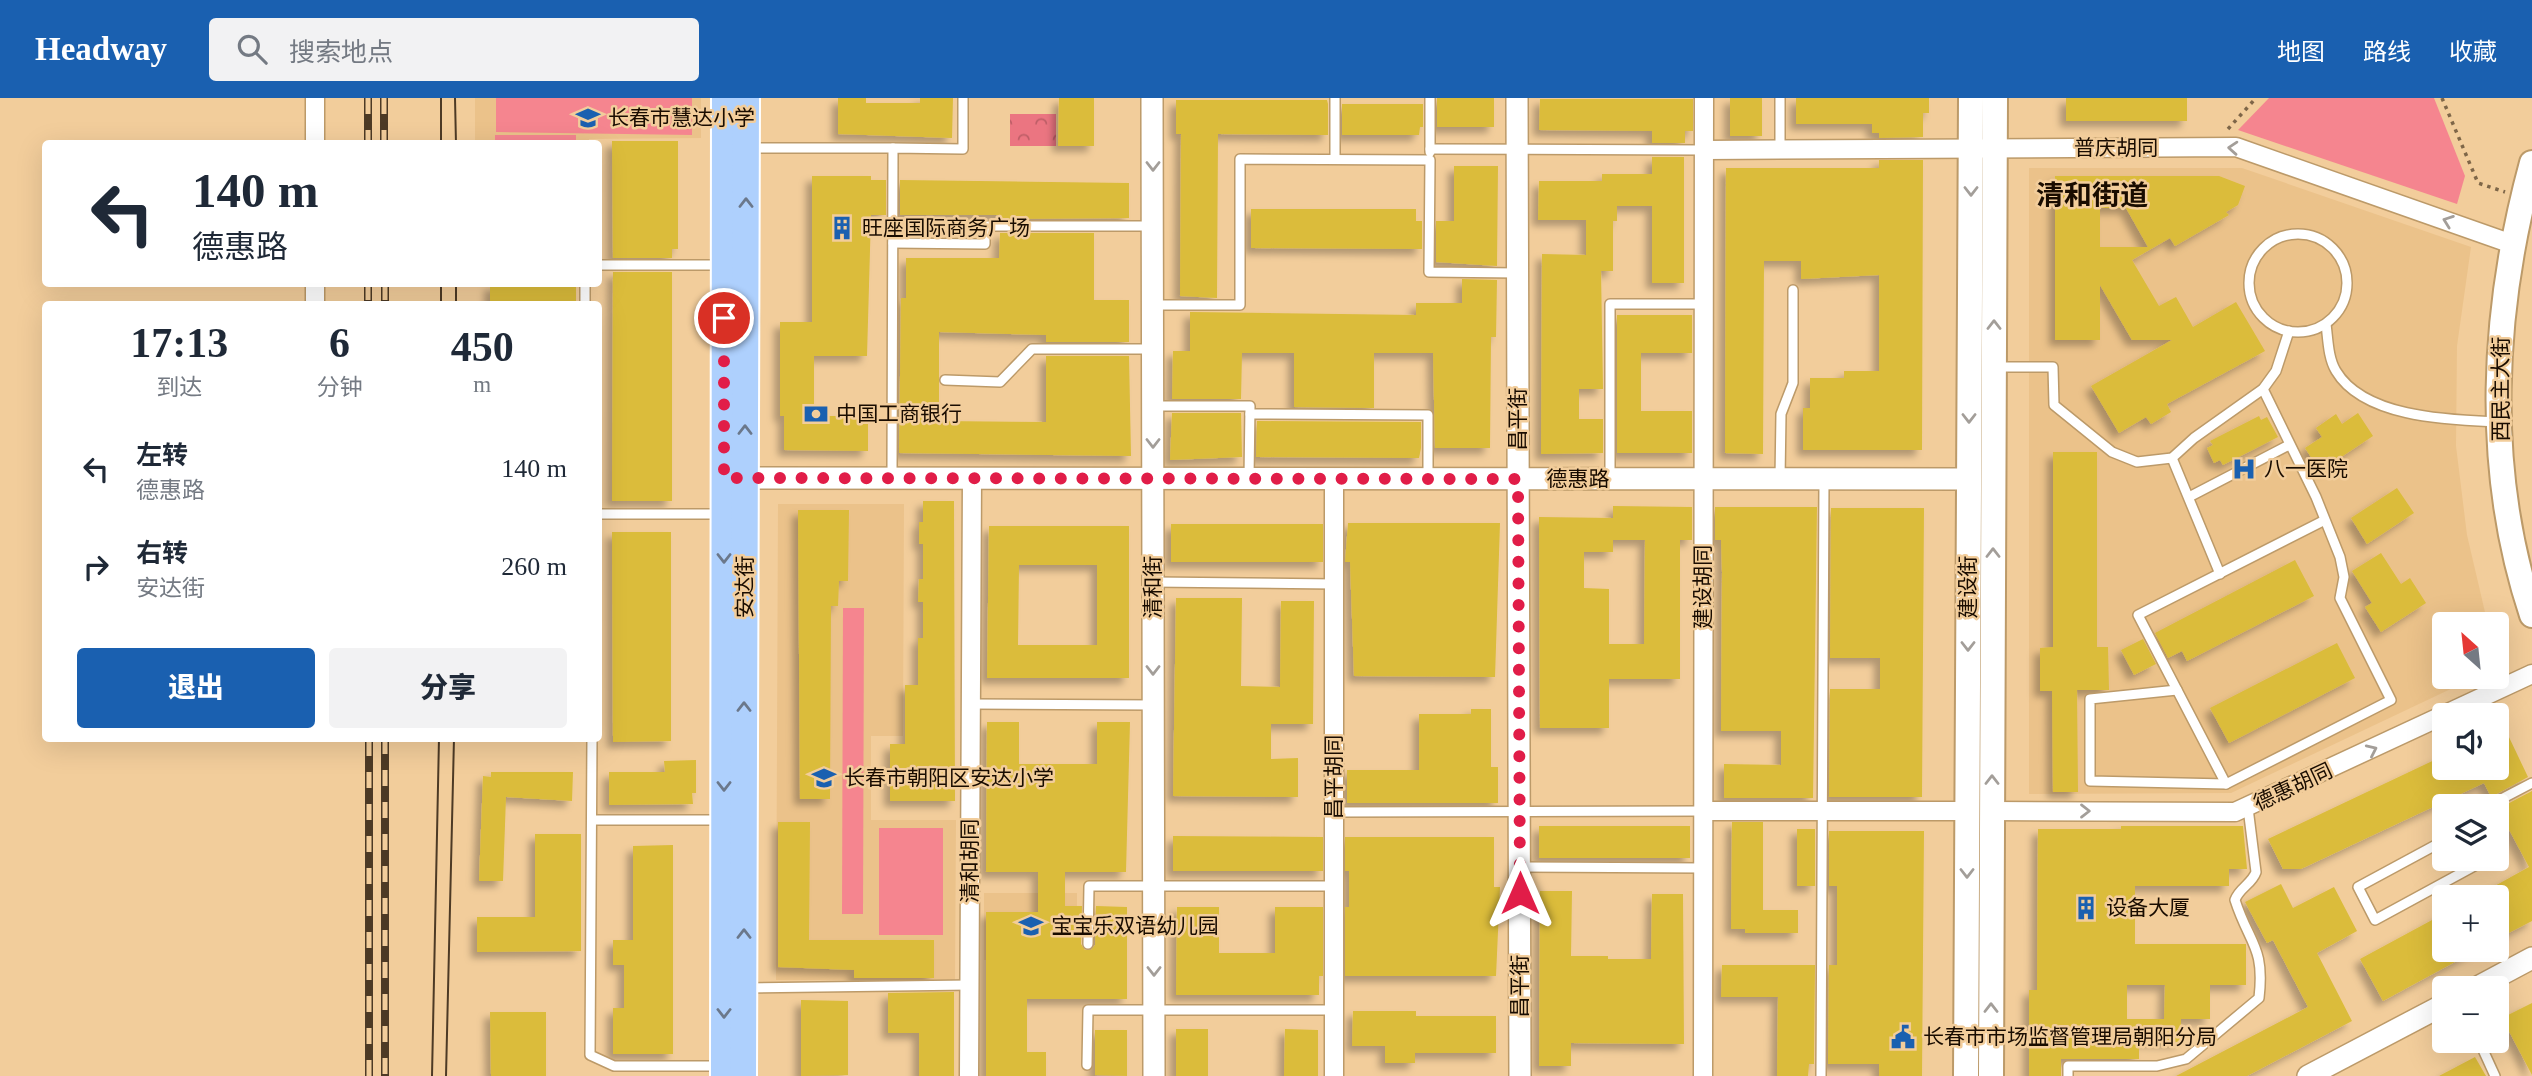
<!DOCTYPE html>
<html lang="zh">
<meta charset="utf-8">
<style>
body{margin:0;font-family:"Times New Roman","Noto Sans SC",serif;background:#f2f2f3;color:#1f2937;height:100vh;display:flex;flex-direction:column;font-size:26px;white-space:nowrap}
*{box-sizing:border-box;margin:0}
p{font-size:23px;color:#747a83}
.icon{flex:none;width:38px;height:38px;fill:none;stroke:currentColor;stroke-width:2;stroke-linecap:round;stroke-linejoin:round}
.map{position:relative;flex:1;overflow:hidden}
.sheet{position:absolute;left:42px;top:203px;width:560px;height:441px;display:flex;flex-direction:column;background:#fff;border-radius:7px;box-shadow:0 7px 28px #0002}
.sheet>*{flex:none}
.banner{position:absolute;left:42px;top:42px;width:560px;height:147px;border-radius:7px;box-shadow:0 7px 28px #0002;background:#fff;color:#1f2937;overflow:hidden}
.needle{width:46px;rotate:333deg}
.tools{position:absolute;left:2432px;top:514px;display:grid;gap:14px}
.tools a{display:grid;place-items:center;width:77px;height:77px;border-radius:7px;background:#fff;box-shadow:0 7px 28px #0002;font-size:35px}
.pin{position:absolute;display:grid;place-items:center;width:60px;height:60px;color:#fff;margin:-30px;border:4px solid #fff;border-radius:50%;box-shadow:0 2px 7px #0007}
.me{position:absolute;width:77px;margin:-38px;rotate:0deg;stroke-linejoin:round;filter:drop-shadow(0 0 5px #0008)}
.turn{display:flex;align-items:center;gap:24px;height:147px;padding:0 35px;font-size:32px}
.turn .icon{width:91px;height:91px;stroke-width:2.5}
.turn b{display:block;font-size:49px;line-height:60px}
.eta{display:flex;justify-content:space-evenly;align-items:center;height:119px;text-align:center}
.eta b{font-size:42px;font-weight:800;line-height:49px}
.cta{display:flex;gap:14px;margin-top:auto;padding:14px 35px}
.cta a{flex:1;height:80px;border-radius:7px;background:#1a60b0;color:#fff;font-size:28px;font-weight:800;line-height:80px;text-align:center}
.cta a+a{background:#f2f2f3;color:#1f2937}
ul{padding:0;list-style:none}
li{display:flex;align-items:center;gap:21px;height:98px;padding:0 35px}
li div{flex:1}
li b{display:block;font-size:26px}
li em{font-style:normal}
header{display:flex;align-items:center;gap:42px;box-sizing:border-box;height:98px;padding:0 35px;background:#1a60b0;color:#fff}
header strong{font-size:33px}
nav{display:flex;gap:38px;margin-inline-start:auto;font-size:24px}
.search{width:490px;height:63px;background:#f2f2f3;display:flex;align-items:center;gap:18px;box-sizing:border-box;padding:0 24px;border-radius:7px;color:#747a83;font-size:26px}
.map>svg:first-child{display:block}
</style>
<header>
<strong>Headway</strong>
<div class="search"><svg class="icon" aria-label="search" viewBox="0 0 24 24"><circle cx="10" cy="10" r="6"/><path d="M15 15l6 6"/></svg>搜索地点</div>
<nav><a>地图</a><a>路线</a><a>收藏</a></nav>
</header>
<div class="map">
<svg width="2532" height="978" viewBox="0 0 2532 978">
<defs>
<pattern id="forest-crowns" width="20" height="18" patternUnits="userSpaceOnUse" patternTransform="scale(1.75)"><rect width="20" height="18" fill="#eb7581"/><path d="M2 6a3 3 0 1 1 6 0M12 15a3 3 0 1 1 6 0" fill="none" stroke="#be5e67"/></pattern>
<filter id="shadow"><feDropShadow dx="-6" dy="6" stdDeviation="3.5" flood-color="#0004"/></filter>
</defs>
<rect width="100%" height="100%" fill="#f2cd9b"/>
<g fill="#ebc28a">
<path d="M475,0H701V40L589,41V46L475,45Z"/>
<path d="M2029,70H2242L2471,149L2457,248L2456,348L2467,437L2488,527H2445V579H2476L2231,695L2029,696Z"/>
<path d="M778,406H904L903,638H871V722H956L955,882H776Z"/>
<rect x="984" y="795" width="93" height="67"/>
</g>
<g fill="#f5858f">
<path d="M496,0H692V37L496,34Z"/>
<path d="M2269,0H2434L2465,78L2457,106L2238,32Z"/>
<rect x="495" y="37" width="81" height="8"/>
<path d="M843,510H864L863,816H842Z"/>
<rect x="879" y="730" width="64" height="107"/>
</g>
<rect fill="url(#forest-crowns)" x="1010" y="16" width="46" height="32"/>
<g fill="#dbbc3a" fill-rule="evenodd" filter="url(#shadow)">
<path d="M838,0H866V5H920V0H953L952,40L838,36Z"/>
<path d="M1059,0H1094V48H1058Z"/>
<rect x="1437" y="0" width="57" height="29"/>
<rect x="1730" y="0" width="32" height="38"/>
<path d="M1796,0H1929V15H1923V39L1879,40V35H1872V26H1796Z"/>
<rect x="2066" y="0" width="121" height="23"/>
<path d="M1540,1H1693V33H1685V45H1652V33L1539,32Z"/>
<path d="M1176,2H1327L1328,6V37L1218,36L1217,200L1180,198L1181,36H1176Z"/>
<path d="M1342,6H1423V29H1420L1419,37H1342Z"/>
<path d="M612,43H678V151H672V160H613Z"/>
<path d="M1652,59H1684V185H1652V108H1617V123H1613V173H1601L1603,291H1579V321H1603V355L1541,356L1542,156L1586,157V122H1538L1539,83H1602V76H1652Z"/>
<path d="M1879,62H1923L1922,352H1803V310H1810V280H1844V273H1879V177L1801,181V163H1764L1763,356L1725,355L1726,70H1879Z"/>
<path d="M1454,68H1498L1497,168L1436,164V123H1454Z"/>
<path d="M812,78H871V82H886V117H871L867,258H814V318H868V353L784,352V318H780V224H812Z"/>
<path d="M2055,78H2219L2245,88L2238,107L2226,114L2229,117L2175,148L2170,140L2132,162L2159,208L2176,199L2193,229L2236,204L2265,253L2167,306L2171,314L2151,326L2146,319L2119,335L2091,288L2172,242H2132L2100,187V242H2055ZM2100,110H2126L2148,149H2100Z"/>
<path d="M900,82L1129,85V120L1000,121V117H900Z"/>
<path d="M1251,111H1416V123H1422V151L1251,150Z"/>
<path d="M1000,135H1094V202H1129V244H1046V237L939,234V323L1046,324V258H1129L1131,358L899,355L901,200H906V160H999Z"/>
<path d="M613,174H672V403H612Z"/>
<path d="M1462,181L1497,182L1496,239H1491L1490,350H1435L1433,255H1374V310L1294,309V255H1242L1241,301H1172L1173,253H1190V214L1416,217V205H1462Z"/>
<rect x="490" y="186" width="86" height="20"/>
<path d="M1617,217H1692V255H1641V313H1692V355H1617Z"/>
<path d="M1172,315H1241L1242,359L1170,362Z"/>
<path d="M2358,315L2373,338L2320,373L2305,350L2322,339L2316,330L2336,316L2342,326Z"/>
<path d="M2259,318L2261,322L2267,319L2278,339L2223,367L2220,362L2214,365L2207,350L2213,347L2210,343Z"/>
<path d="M1257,323L1421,324V350L1419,360L1256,359Z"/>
<path d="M2053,354H2097V549H2108L2109,592H2077L2078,694H2053L2052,593H2040V550L2053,549Z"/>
<path d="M2397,390L2414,415L2367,446L2351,420Z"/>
<path d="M923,403H954L955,703H890V646H905V587H918V540H923V504H918L919,481H923V446H919V424H923Z"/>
<path d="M1613,408L1692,409V442H1680V581H1609V630H1540L1539,419L1613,420ZM1613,442H1645L1644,546H1609V491L1584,490V454H1613Z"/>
<path d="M1715,409H1817L1813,700H1724V666L1781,667V633H1721L1722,474L1721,442H1715Z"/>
<path d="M1831,410H1924L1922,699H1829L1830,591H1880V560H1830Z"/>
<path d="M798,412H849L848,483H839L838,508H831L830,701H800Z"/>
<path d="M1348,425H1500L1495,579L1354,578L1350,464H1345Z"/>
<rect x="1171" y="426" width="152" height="38"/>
<path d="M989,428H1129V580H987ZM1019,467H1097V547H1018Z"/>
<path d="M612,434H671V643L613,644Z"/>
<path d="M2381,455L2401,486L2410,480L2426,505L2381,534L2365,509L2372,505L2352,473Z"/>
<path d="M2295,462L2314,498L2187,563L2182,553L2168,560L2155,535Z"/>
<path d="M1176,500H1242L1241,588L1280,589L1281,503H1314L1313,626H1271V661L1298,660V699L1173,698Z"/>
<path d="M2143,541L2156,566L2134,577L2121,552Z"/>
<path d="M2337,545L2355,580L2229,645L2210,610Z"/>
<path d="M1471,611H1491V669H1498V705H1347V672H1419V616H1471Z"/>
<path d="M2497,614L2528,679L2491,699L2484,685L2301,771H2283L2268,741L2445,657V670H2497Z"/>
<path d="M987,624H1019V666H1097V624H1130L1126,774H1065V808H1082L1081,846L1085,852H1091L1095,847L1096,808L1127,809V901H1027V954H1046V978H986V814H1038V774H986Z"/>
<path d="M696,662V695H692L693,706L609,707V674H665L664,663Z"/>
<path d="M491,674H573L572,703L506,699L503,783H479L483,678L491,679Z"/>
<path d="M2532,693V823L2497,841V800H2473L2529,769L2498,711Z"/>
<path d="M778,724H810L809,842H934V880H854V872L778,869Z"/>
<path d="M1732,724H1763V812H1798V835H1745V831H1731Z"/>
<rect x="1539" y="728" width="151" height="32"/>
<path d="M2121,728H2243L2247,771H2229V788H2135V846H2246V887H2210V921H2181V944L2139,943V961H2061V978H2029V892H2037L2038,731H2121ZM2127,887H2165L2164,921H2127Z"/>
<rect x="1797" y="731" width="18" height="57"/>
<path d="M1829,733H1924L1922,978H1879V966H1828L1829,867H1837V788H1829Z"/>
<path d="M535,736H581V853L477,854V819H535Z"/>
<path d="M1173,738L1323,739V773H1173Z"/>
<path d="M1345,739H1494V789H1500L1496,878H1345V809H1349V773H1345Z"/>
<path d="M673,747V956H613V910H624V867H613V842H633V748Z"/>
<path d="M2281,786L2293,810L2334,789L2357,833L2317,855L2352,923L2247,978H2176L2308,909L2273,842L2267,845L2245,804Z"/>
<path d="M1540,793H1572L1571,858H1608V861H1651L1652,796H1683L1684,946L1571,945V968H1539Z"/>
<path d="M1177,809H1219V855H1275V809H1323V878H1319V897H1176Z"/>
<path d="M2445,815V852H2477L2383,903L2360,861Z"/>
<path d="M1722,867H1815L1814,966H1809L1808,978H1777L1778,899H1721Z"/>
<path d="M954,894V978H919V935H888V895Z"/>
<path d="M801,902L848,903V977L801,978Z"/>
<path d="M2532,905V977L2502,920Z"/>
<path d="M1353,913H1416V918H1496V955H1415V965H1385V948H1352Z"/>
<path d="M490,914H546V978H491Z"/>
<rect x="1176" y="931" width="32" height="47"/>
<path d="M1285,931L1318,932V978H1284Z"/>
<path d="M1095,932H1127V978L1095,977Z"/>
<path d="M2475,959L2486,978H2439Z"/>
</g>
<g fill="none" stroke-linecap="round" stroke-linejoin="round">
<g stroke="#bc9a69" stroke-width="12">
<g id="service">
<path d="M1335,0V61"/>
<path d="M748,50H893"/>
<path d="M1430,51L1704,52"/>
<path d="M1780,52V0"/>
<path d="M1430,54V0"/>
<circle cx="2298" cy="185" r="49"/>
<path d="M893,145L985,146V128H1153"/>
<path d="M598,167H723"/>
<path d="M585,186V206"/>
<path d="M1153,207H1240V61L1430,62L1429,174L1517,175"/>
<path d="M2326,226C2328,241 2328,260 2336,273C2364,320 2450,322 2497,324"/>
<path d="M1995,269H2053L2054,307L2112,354L2137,364L2172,360L2194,340L2263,291L2276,273L2289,233"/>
<path d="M945,282L1000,284L1032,251H1153"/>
<path d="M1153,308H1250L1249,380"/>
<path d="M1250,316L1428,317V381"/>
<path d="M2172,360L2220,476"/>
<path d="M1610,379V206H1704"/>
<path d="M892,380L893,50L963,51V0"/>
<path d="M1780,380L1781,316L1793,285V192"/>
<path d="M2189,399L2289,347"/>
<path d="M598,416H723"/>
<path d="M1153,484L1334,486"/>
<path d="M2177,592L2090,601V683L2226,686L2391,602L2340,500L2344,479L2340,459L2316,399L2263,291"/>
<path d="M971,606L1153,607"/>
<path d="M592,640L590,957L614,968H722"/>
<path d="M2226,686L2138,517L2323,423"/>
<path d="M2486,709L2532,685"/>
<path d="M1334,714L1703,713"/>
<path d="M592,722H723"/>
<path d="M2445,742L2358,789L2375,822L2478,766L2476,761"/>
<path d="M1520,769L1703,770"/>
<path d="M1088,846L1089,788H1334"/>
<path d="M745,890L970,887"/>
<path d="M2479,943L2495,978"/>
<path d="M1087,967L1088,912H1334"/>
<path d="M1821,978L1824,381"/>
<path d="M2068,978V968H2157L2186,961L2259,900C2265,848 2249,846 2235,802C2239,790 2252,786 2256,774L2248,710"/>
</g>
</g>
<g stroke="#bc9a69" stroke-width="21">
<g id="minor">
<path d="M315,0V46"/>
<path d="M1704,52L2236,49L2512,146"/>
<path d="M315,186V206"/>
<path d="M1703,713H1967"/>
<path d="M1992,713L2235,714L2532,576"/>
<path d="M969,978L972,380"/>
<path d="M1334,978V381"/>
<path d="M1703,978L1704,0"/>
</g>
</g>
<g stroke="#bc9a69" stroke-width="24">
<g id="tertiary">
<path d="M1152,0L1154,978"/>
<path d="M1517,0L1520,978"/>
<path d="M732,380L1969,381"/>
<path d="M2474,891L2532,860"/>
<path d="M2308,978L2445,906"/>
</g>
</g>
<g stroke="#bc9a69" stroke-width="28">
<g id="secondary">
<path d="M2532,65C2492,212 2483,370 2532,517"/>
<path d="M1966,978L1971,0"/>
<path d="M1991,978L1995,0"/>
</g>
</g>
<g stroke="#fff" stroke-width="30">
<g id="primary">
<path d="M724,978L725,0"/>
<path d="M743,978L746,0"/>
</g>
</g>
<g stroke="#7e6648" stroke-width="3.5" stroke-dasharray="3.5 5" stroke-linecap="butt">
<path d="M2442,0L2478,85L2505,94"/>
<path d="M2228,31L2256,0"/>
</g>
<use href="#service" stroke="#fff" stroke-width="9"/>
<use href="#minor" stroke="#fff" stroke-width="18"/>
<use href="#tertiary" stroke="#fff" stroke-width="21"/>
<use href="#secondary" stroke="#fff" stroke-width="24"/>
<use href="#primary" stroke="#aed0fd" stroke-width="26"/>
<g stroke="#4d3a25" stroke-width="2">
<path d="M441,0V46"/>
<path d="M455,0L456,46"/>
<path d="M441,186V206"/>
<path d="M456,186V206"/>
<path d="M432,978L439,640"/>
<path d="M446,978L454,640"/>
</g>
<g stroke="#4d3a25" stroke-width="8">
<g id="rail">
<path d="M368,0V46"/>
<path d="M384,0V46"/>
<path d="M368,186V206"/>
<path d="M385,186V206"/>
<path d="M385,640V978"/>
<path d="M369,978V640"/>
</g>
</g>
<use href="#rail" stroke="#f2cd9b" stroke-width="5" stroke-dasharray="16" stroke-linecap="butt"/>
</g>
<defs><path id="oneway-chevron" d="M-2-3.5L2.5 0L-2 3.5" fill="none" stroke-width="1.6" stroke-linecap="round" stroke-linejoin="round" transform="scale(1.75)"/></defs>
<g stroke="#a39e99">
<use href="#oneway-chevron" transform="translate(2233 50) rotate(-176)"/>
<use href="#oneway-chevron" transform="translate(1153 68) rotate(90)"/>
<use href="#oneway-chevron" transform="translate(1971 93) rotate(90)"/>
<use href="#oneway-chevron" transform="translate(2448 123) rotate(-160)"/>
<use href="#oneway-chevron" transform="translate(1994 227) rotate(-90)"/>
<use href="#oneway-chevron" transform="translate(1969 320) rotate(90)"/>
<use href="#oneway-chevron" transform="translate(1153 345) rotate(90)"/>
<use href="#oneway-chevron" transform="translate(1993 455) rotate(-90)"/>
<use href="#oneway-chevron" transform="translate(1968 548) rotate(90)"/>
<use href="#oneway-chevron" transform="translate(1153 572) rotate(90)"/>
<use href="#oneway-chevron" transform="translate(2372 652) rotate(-25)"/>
<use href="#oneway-chevron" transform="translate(1992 682) rotate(-90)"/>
<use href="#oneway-chevron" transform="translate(2085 713)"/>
<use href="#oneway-chevron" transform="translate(1967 775) rotate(90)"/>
<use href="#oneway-chevron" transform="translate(1154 873) rotate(90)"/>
<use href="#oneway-chevron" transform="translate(1991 910) rotate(-90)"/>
</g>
<g stroke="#6b788b">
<use href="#oneway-chevron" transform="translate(746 105) rotate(-90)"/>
<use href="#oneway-chevron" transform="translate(745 332) rotate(-90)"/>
<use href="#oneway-chevron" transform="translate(724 460) rotate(90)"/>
<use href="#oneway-chevron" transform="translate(744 609) rotate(-90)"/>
<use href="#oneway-chevron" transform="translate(724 688) rotate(90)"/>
<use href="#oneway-chevron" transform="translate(744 836) rotate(-90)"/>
<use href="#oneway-chevron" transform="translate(724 915) rotate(90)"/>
</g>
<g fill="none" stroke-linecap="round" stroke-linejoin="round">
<path stroke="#e11d48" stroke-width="12" stroke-dasharray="0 21.6" d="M724,220V380L1518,381L1520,795"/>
</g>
<defs>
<g id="school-bare" transform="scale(1.89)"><path d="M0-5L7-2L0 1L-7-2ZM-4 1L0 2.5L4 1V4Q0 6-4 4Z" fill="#1a60b0" stroke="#f2cd9b" stroke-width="2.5" paint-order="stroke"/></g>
<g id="building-bare" transform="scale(1.89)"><path d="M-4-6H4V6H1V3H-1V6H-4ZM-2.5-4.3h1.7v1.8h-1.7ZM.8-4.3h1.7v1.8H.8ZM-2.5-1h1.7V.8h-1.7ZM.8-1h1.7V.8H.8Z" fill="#1a60b0" stroke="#f2cd9b" stroke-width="2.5" paint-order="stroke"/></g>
<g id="bank-bare" transform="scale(1.89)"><path d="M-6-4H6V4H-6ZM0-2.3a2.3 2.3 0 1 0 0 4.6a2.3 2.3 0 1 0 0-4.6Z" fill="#1a60b0" stroke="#f2cd9b" stroke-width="2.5" paint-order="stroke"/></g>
<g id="hospital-bare" transform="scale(1.89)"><path d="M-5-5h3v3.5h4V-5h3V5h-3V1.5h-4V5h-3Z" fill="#1a60b0" stroke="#f2cd9b" stroke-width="2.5" paint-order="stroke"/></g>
<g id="civic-bare" transform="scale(1.89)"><path d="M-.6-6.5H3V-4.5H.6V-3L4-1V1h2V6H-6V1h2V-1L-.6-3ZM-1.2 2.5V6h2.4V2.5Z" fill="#1a60b0" stroke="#f2cd9b" stroke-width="2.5" paint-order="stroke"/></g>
</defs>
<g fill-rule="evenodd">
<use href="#school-bare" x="588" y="20"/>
<use href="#building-bare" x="842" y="130"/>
<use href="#bank-bare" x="816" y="316"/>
<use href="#hospital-bare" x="2244" y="371"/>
<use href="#school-bare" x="824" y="680"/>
<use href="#building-bare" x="2086" y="810"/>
<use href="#school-bare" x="1031" y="828"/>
<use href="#civic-bare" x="1903" y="939"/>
</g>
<g text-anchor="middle" stroke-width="5" stroke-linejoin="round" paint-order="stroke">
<g font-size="21" fill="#190c00" stroke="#f2cd9b" text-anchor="start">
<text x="608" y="27">长春市慧达小学</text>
<text x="862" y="137">旺座国际商务广场</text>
<text x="836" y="323">中国工商银行</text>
<text x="2264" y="378">八一医院</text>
<text x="844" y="687">长春市朝阳区安达小学</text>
<text x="2106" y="817">设备大厦</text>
<text x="1051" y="835">宝宝乐双语幼儿园</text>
<text x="1923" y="946">长春市市场监督管理局朝阳分局</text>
</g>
<g font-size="21" fill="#190c00" stroke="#f2cd9b">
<text x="2116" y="57">普庆胡同</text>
<text transform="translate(2501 291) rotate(-90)" y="7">西民主大街</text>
<text transform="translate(1518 321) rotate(-90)" y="7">昌平街</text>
<text x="1578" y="388">德惠路</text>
<text transform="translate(745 489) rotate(-90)" y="7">安达街</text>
<text transform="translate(1153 489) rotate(-90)" y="7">清和街</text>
<text transform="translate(1703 489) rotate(-90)" y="7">建设胡同</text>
<text transform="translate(1968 489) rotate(-90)" y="7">建设街</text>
<text transform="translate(1334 679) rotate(-90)" y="7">昌平胡同</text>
<text transform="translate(2293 689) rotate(-25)" y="7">德惠胡同</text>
<text transform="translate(970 763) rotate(-90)" y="7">清和胡同</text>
<text transform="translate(1520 888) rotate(-90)" y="7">昌平街</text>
</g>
<g font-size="28" font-weight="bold" fill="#190c00" stroke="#f2cd9b">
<text x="2092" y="107">清和街道</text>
</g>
</g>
</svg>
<div class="tools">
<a><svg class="needle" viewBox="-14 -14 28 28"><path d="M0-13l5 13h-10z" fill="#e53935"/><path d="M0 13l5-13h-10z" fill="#747a83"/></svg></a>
<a><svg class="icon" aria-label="sound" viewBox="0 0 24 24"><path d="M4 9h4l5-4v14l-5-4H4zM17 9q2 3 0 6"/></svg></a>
<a><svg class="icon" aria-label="layers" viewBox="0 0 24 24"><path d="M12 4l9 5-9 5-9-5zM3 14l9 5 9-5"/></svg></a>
<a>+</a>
<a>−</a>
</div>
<div class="pin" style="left:724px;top:220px;background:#d93025"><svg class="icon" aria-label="arrive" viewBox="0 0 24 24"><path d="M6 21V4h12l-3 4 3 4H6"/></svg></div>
<svg class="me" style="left:1520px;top:795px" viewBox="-20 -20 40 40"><path d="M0-17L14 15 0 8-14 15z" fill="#e11d48" stroke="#fff" stroke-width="4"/></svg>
<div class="banner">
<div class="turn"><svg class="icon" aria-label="left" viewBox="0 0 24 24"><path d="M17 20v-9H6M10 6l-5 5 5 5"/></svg><div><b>140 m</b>德惠路</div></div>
</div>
<section class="sheet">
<div class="eta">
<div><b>17:13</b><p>到达</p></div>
<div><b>6</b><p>分钟</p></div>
<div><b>450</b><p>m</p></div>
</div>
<ul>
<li><svg class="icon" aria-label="left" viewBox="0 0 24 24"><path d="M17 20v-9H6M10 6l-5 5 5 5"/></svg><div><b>左转</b><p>德惠路</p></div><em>140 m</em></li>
<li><svg class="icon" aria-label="right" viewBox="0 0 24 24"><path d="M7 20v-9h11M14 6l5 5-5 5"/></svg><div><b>右转</b><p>安达街</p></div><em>260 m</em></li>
</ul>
<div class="cta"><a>退出</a><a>分享</a></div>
</section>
</div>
